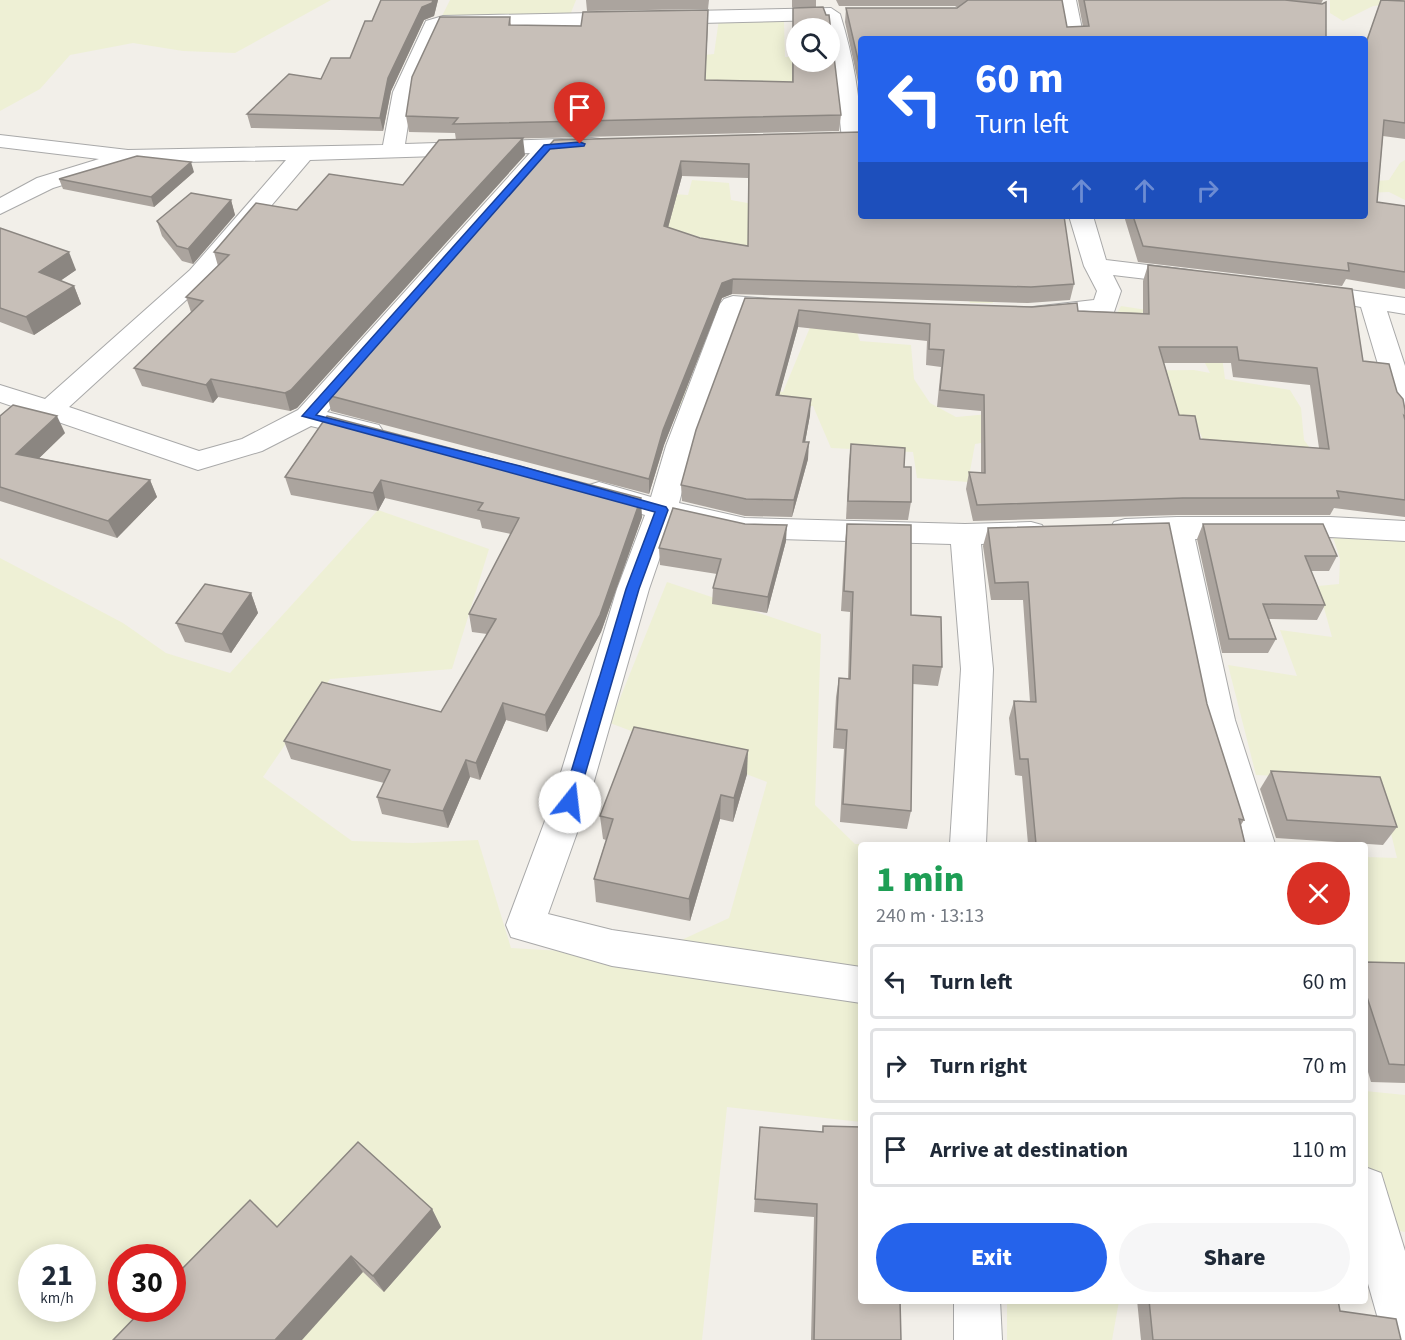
<!DOCTYPE html>
<meta charset="utf-8">
<style>
body{margin:0;font-family:"Source Sans 3",sans-serif;background:#f6f6f7;color:#1f2937;height:100vh;display:flex;flex-direction:column;font-size:22px;white-space:nowrap}
*{box-sizing:border-box;margin:0}
p{font-size:20px;color:#747a83}
.icon{flex:none;width:33px;height:33px;fill:none;stroke:currentColor;stroke-width:2;stroke-linecap:round;stroke-linejoin:round}
.map{position:relative;flex:1;overflow:hidden}
.drawer{position:absolute;left:858px;top:842px;width:510px;height:462px;display:flex;flex-direction:column;background:#fff;border-radius:6px;box-shadow:0 3px 15px #0003}
.drawer>*{flex:none}
.guide{position:absolute;left:858px;top:36px;width:510px;height:183px;border-radius:6px;box-shadow:0 3px 15px #0003;background:#2563eb;color:#fff;overflow:hidden}
.controls{position:absolute;left:786px;top:18px;display:grid;gap:12px}
.controls a{display:grid;place-items:center;width:54px;height:54px;border-radius:50%;background:#fff;box-shadow:0 3px 15px #0003;font-size:30px}
.speed{position:absolute;left:18px;top:1244px;display:flex;gap:12px;font-size:30px;font-weight:700;text-align:center}
.speed>*{display:grid;place-content:center;width:78px;height:78px;border-radius:50%;background:#fff;box-shadow:0 3px 15px #0003;line-height:1}
.speed small{font-size:15px;font-weight:400}
.speed .limit{border:9px solid #d22;background:#fff;color:#111}
.pin{position:absolute;display:grid;place-items:center;width:51px;height:51px;color:#fff;margin:-62px -26px;border-radius:50% 50% 50% 0;rotate:-45deg;box-shadow:0 0 6px #0007}
.pin .icon{rotate:45deg}
.me{position:absolute;width:66px;margin:-33px;rotate:16deg;stroke-linejoin:round;filter:drop-shadow(0 0 4px #0008)}
.turn{display:flex;align-items:center;gap:21px;height:126px;padding:0 18px;font-size:27px}
.turn .icon{width:78px;height:78px;stroke-width:2.5}
.turn b{display:block;font-size:42px;line-height:51px}
.lanes{display:flex;align-items:center;height:57px;padding:0 18px;background:#0003;justify-content:center;gap:30px;direction:ltr}
.lanes .off{opacity:.35}
.round{display:grid;place-items:center;flex:none;width:63px;height:63px;border-radius:32px;background:#f6f6f7}
.head{display:flex;align-items:center;justify-content:space-between;height:102px;padding:0 18px}
h1{font-size:36px;font-weight:800;line-height:45px;color:#1e9e55}
.action{display:flex;gap:12px;margin-top:auto;padding:12px 18px}
.action a{flex:1;height:69px;border-radius:36px;background:#2563eb;color:#fff;font-size:24px;font-weight:800;line-height:69px;text-align:center}
.action a+a{background:#f6f6f7;color:#1f2937}
ul{padding:0;list-style:none}
li{display:flex;align-items:center;gap:18px;height:75px;margin:0 12px 9px;padding:0 6px;border:3px solid #e0e1e3;border-radius:6px}
li div{flex:1}
li b{display:block;font-size:22px}
li em{font-style:normal}
.map>svg:first-child{display:block}
</style>
<div class="map">
<svg width="1405" height="1340" viewBox="0 0 1405 1340">
<rect width="100%" height="100%" fill="#f2efe9"/>
<g fill="#eef0d5" fill-rule="evenodd">
<path d="M0,0H331L235,53L183,51L133,43L70,55L40,89L0,111Z"/>
<path d="M450,0H576L570,15L480,18L442,16Z"/>
<path d="M1330,0H1405V8L1390,4L1373,6L1343,21L1330,13Z"/>
<path d="M719,19L784,21L785,57H796V62H830L833,90L563,75L566,22L604,21L683,57L714,54Z"/>
<path d="M1405,160V200L1389,192L1365,193V182L1389,180L1400,163Z"/>
<path d="M692,180L729,183L731,200L791,211L861,216L979,248L993,303H970L959,262L730,247L690,234L629,235L640,192L688,195Z"/>
<path d="M1121,306L1204,319L1218,327L1225,379L1290,390L1301,408L1304,440L1321,463L1208,453L1197,425L1143,423L1044,432L975,444L968,482L917,478L913,452L831,448L813,406L680,405L668,427L674,386L718,382L783,392L816,313L851,315L860,341L911,345L914,379L930,403L956,417L989,414L1106,371L1194,370L1210,373L1189,331L1112,322Z"/>
<path d="M378,510L489,549L452,669L330,679L263,777L352,841L413,843L478,840L511,948L647,956L729,918L767,782L610,723L667,582L821,634L815,805L855,844L937,843L861,844V1122L727,1107L702,1340H0V558L123,623L166,653L230,673ZM32,1257H82V1308H32ZM122,1257H172V1308H122Z"/>
<path d="M1333,537L1405,538V967L1365,964V857L1397,858L1378,780L1256,775L1228,665L1297,676L1280,630L1332,637L1318,586L1339,584L1340,559Z"/>
<path d="M1365,1091L1405,1095V1232L1365,1224Z"/>
<path d="M1007,1301V1300L1119,1301L1112,1340H1007Z"/>
</g>
<g fill="none" stroke-linecap="round" stroke-linejoin="round">
<g stroke="#a9a9a9" stroke-width="2">
<g id="minor">
<path d="M1058,0H1076L1084,39H1064Z"/>
<path d="M831,8L840,14C853,56 861,99 861,143L853,145L845,144L842,139L830,28H826L823,20L441,29L413,92L405,144L592,138L600,139L603,144L600,149L555,152L327,412L379,425L383,431L379,437L369,440L311,426L262,451L198,470L0,402V385L45,399L190,270L286,160L134,163L53,188L0,214V198L37,178L99,159L0,147V135L128,150L383,145L393,92L426,21L443,16ZM530,153L298,410L242,439L199,451L69,407L208,280L310,160Z"/>
<path d="M1069,216H1093L1106,260L1189,270L1198,272L1201,277L1198,282L1189,284L1113,275L1121,291L1114,312L1033,321L1024,318L1020,313L1024,308L1094,300L1097,291L1084,266Z"/>
<path d="M1309,284L1405,298V314L1387,311L1405,366V417L1395,414L1391,408L1361,307L1300,296L1297,291L1300,286Z"/>
<path d="M733,296L796,301L800,306L796,311L787,314L743,312L694,446L679,503L745,518L965,524L1031,522L1042,525L1046,532L1042,539L1031,542L981,544L993,669L986,844H950L961,669L951,544L745,538L672,522L649,589L588,802L548,914L612,930L861,967V1003L612,966L511,937L506,925L552,802L617,589L645,515L589,499L584,492L589,485L599,482L651,497L666,446L720,304L724,299Z"/>
<path d="M1177,517H1330L1405,521V541L1330,537L1195,539L1235,720L1275,844H1239L1201,720L1164,539H1125L1114,536L1110,529L1114,522L1125,519Z"/>
<path d="M1365,1167L1381,1173L1405,1251V1340H1384L1365,1273Z"/>
<path d="M954,1300H1000L1002,1340H954Z"/>
</g>
</g>
<use href="#minor" fill="#fff" fill-rule="evenodd"/>
</g>
<g fill="#aba49e" fill-rule="evenodd">
<path d="M381,0H438L434,16L424,20L391,91L383,131L251,128L247,114L321,79L350,58L372,21Z"/>
<path d="M586,0H709L708,9L587,11Z"/>
<rect x="792" y="0" width="24" height="7"/>
<path d="M836,0H1062L1067,27H1083L1078,0H1323L1321,4L1326,39H861V123L858,82L845,22L846,8H958L955,6H839Z"/>
<path d="M1381,0L1405,1V139L1383,136L1377,202L1405,206V289L1346,279L1342,286L1138,262L1124,216H1365V45Z"/>
<path d="M793,8L841,115L839,131L456,140L455,133L409,132L406,116L510,17L511,25L581,26L708,25L705,80L792,82Z"/>
<path d="M861,132V216L1074,284L1070,300L1028,303L732,294L722,298L664,445L649,494L331,411L327,395L554,140ZM682,176L748,178V246L700,238L668,228Z"/>
<path d="M525,155L297,408L290,411L218,397L213,403L142,386L134,368L191,312L186,297L218,266L214,252L297,210Z"/>
<path d="M194,172L154,207L63,189L59,179Z"/>
<path d="M231,200L235,215L193,264L182,261L162,236L157,221Z"/>
<path d="M0,228L76,270L60,281L74,286L81,304L34,335L0,322Z"/>
<path d="M1148,265L1363,361L1397,392L1405,410V517L1334,508L1330,515H1177L973,521L966,489L969,472L981,473V411L937,407L941,367L926,365L927,341L798,327L779,395L810,415L805,442L808,459L792,517L745,516L682,501L681,485L745,298L1143,313V281ZM1164,363H1231L1233,377L1310,385L1319,448L1200,439L1179,415Z"/>
<path d="M0,416L65,433L39,458L150,480L157,497L117,538L0,501Z"/>
<path d="M327,416L642,517L601,632L547,732L506,720L480,780L470,777L448,828L382,814L377,797L384,783L291,759L284,741L441,712L487,634L472,632L469,614L511,534L482,528L480,520L385,498L378,511L291,495L285,477Z"/>
<path d="M851,444L904,467L911,502L908,520L846,519L849,462Z"/>
<path d="M847,524L911,615L942,667L938,686L913,684L911,811L907,829L840,822L844,749L833,748L836,697L839,678L848,679L850,612L841,611L845,543Z"/>
<path d="M1203,524L1337,556L1329,571H1311L1325,605L1317,620L1269,619L1276,639L1268,653H1222L1197,539Z"/>
<path d="M988,528L1207,704L1244,820L1241,825L1245,844H1028L1022,776L1015,775L1009,718L1014,701L1030,702L1023,600H991L983,546Z"/>
<path d="M786,541L767,613L712,604L713,588L717,574L660,565L659,548Z"/>
<path d="M251,593L258,613L231,653L185,642L176,623Z"/>
<path d="M1271,771L1397,827L1383,845L1276,838L1260,789Z"/>
<path d="M747,774L733,822L720,819L690,921L596,902L594,879L606,840L603,839L600,816Z"/>
<path d="M1365,962L1405,963V1083L1371,1082L1365,1062Z"/>
<path d="M823,1126L901,1340H811L814,1217L754,1212L759,1141L822,1132Z"/>
<path d="M432,1209L441,1227L384,1292L363,1272L277,1227Z"/>
<path d="M1137,1300H1338L1340,1311L1401,1340H1141Z"/>
</g>
<g fill="#8b8681">
<path d="M433,0H438L434,16L424,20L391,91L383,131L380,118L388,78L422,7Z"/>
<path d="M523,138L525,155L297,408L290,411L285,393Z"/>
<path d="M681,161L682,176L664,242V226Z"/>
<path d="M191,162L194,172L154,207L151,197Z"/>
<path d="M231,200L235,215L193,264L188,249Z"/>
<path d="M69,252L76,270L47,290L39,272Z"/>
<path d="M733,279L732,294L722,298L664,445L649,494V479L663,430L722,283Z"/>
<path d="M74,286L81,304L34,335L26,317Z"/>
<path d="M799,310L798,327L775,411L776,395Z"/>
<path d="M211,379L218,397L213,403L206,385Z"/>
<path d="M811,399L810,415L802,459L803,442Z"/>
<path d="M57,416L65,433L26,471L16,454Z"/>
<path d="M809,442L808,459L792,517L794,500Z"/>
<path d="M150,480L157,497L117,538L108,521Z"/>
<path d="M381,480L385,498L378,511L373,493Z"/>
<path d="M641,498L642,517L601,632L547,732L545,715Z"/>
<path d="M787,525L786,541L767,613L768,597Z"/>
<path d="M251,593L258,613L231,653L222,634Z"/>
<path d="M503,703L506,720L480,780L476,763Z"/>
<path d="M748,750L747,774L733,822L734,798Z"/>
<path d="M466,760L470,777L448,828L443,811Z"/>
<path d="M721,795L720,819L690,921L689,899Z"/>
<path d="M432,1209L441,1227L384,1292L373,1276Z"/>
<path d="M351,1256L363,1272L302,1340H275Z"/>
</g>
<g fill="#c7bfb8" stroke="#8b8681" stroke-width="1.5" fill-rule="evenodd">
<path d="M381,0H433L432,3L422,7L388,78L380,118L247,114L289,74L321,79L331,58H350L365,21H372Z"/>
<path d="M968,0H1062L1067,27L1089,26L1084,0H1285L1322,4L1326,2V39H861V88L860,68L846,8H957Z"/>
<path d="M1381,0L1405,1V123L1384,120L1377,202L1405,206V272L1348,263L1349,271L1143,246L1133,216H1365V46Z"/>
<path d="M823,7L826,15H829L841,115L453,124L458,118L406,116L412,77L440,17H510L509,25L581,26L583,12L708,10L705,80L793,82V8ZM796,28H830V62H796Z"/>
<path d="M861,132V216H1064L1074,284L1031,287L733,279L722,283L663,430L649,479L327,395L554,140ZM681,161L749,164L748,246L700,238L664,226Z"/>
<path d="M523,138L291,390L285,393L211,379L206,385L134,368L203,301L186,297L229,255L214,252L256,203L297,210L329,174L403,185L439,140Z"/>
<path d="M137,156L191,162L151,197L59,179Z"/>
<path d="M191,193L231,200L188,249L177,246L157,221Z"/>
<path d="M0,228L69,252L39,272L74,286L26,317L0,308Z"/>
<path d="M1148,265L1352,289L1363,361L1389,364L1397,392L1403,399L1405,410V417L1404,416L1405,420V500L1337,491L1339,498H1183L977,505L969,472L985,473L984,395L940,390L944,350L929,349L930,324L799,310L776,395L811,399L803,442H809L794,500L746,499L681,485L696,430L745,298L1032,307L1077,303L1078,311L1149,314ZM1159,347H1237L1239,360L1317,368L1329,449L1200,439L1195,416L1179,415Z"/>
<path d="M13,405L57,416L16,454L150,480L108,521L0,487V416Z"/>
<path d="M327,416L641,498L600,615L545,715L503,703L476,763L466,760L443,811L377,797L390,770L284,741L322,682L441,712L496,619L469,614L519,518L478,510L483,503L381,480L373,493L285,477Z"/>
<path d="M851,444L905,448L904,467H911V502L848,501Z"/>
<path d="M673,508L745,524L787,525L768,597L713,588L721,559L659,548Z"/>
<path d="M1169,523L1207,704L1244,820L1239,819L1245,844H1036L1028,759H1020L1014,701L1036,702L1028,582L995,583L988,528Z"/>
<path d="M847,524L911,525V615L941,617L942,667L913,665L911,811L843,804L847,730L836,729L839,678L850,679L853,592L844,591Z"/>
<path d="M1203,524H1323L1337,556H1305L1325,605L1263,604L1276,639H1229Z"/>
<path d="M205,584L251,593L222,634L176,623Z"/>
<path d="M634,727L748,750L734,798L721,795L689,899L594,879L613,819L600,816Z"/>
<path d="M1271,771L1380,777L1397,827L1287,820Z"/>
<path d="M1365,962L1405,963V1065L1389,1064L1365,991Z"/>
<path d="M823,1126L861,1127V1300H900L901,1340H814L817,1204L755,1199L760,1127L823,1132Z"/>
<path d="M358,1142L432,1209L373,1276L351,1256L275,1340H113L144,1308H172V1279L250,1200L277,1227Z"/>
<path d="M1149,1300H1338L1340,1311L1396,1319L1401,1340H1153Z"/>
</g>
<path fill="#2563eb" stroke="#184099" stroke-width="1.5" d="M580,142L585,144L584,146L550,149L316,415L520,466L666,507L668,510L639,589L577,802L570,808L562,802L626,589L655,512L302,416L544,145Z"/>
</svg>
<div class="controls">
<a><svg class="icon" aria-label="search" viewBox="0 0 24 24"><circle cx="10" cy="10" r="6"/><path d="M15 15l6 6"/></svg></a>
</div>
<div class="speed"><div>21<small>km/h</small></div><div class="limit">30</div></div>
<div class="pin" style="left:580px;top:144px;background:#d93025"><svg class="icon" aria-label="arrive" viewBox="0 0 24 24"><path d="M6 21V4h12l-3 4 3 4H6"/></svg></div>
<svg class="me" style="left:570px;top:802px" viewBox="-20 -20 40 40"><circle r="19" fill="#fff"/><path d="M0-13L10 11 0 6-10 11z" fill="#2563eb"/></svg>
<div class="guide">
<div class="turn"><svg class="icon" aria-label="left" viewBox="0 0 24 24"><path d="M17 20v-9H6M10 6l-5 5 5 5"/></svg><div><b>60 m</b>Turn left</div></div>
<div class="lanes"><svg class="icon" aria-label="left" viewBox="0 0 24 24"><path d="M17 20v-9H6M10 6l-5 5 5 5"/></svg><svg class="icon off" aria-label="ahead" viewBox="0 0 24 24"><path d="M12 20V5M6 11l6-6 6 6"/></svg><svg class="icon off" aria-label="ahead" viewBox="0 0 24 24"><path d="M12 20V5M6 11l6-6 6 6"/></svg><svg class="icon off" aria-label="right" viewBox="0 0 24 24"><path d="M7 20v-9h11M14 6l5 5-5 5"/></svg></div>
</div>
<section class="drawer">
<div class="head"><div><h1>1 min</h1><p>240 m · 13:13</p></div><a class="round" style="background:#d93025;color:#fff"><svg class="icon" aria-label="close" viewBox="0 0 24 24"><path d="M6 6l12 12M18 6L6 18"/></svg></a></div>
<ul>
<li><svg class="icon" aria-label="left" viewBox="0 0 24 24"><path d="M17 20v-9H6M10 6l-5 5 5 5"/></svg><div><b>Turn left</b></div><em>60 m</em></li>
<li><svg class="icon" aria-label="right" viewBox="0 0 24 24"><path d="M7 20v-9h11M14 6l5 5-5 5"/></svg><div><b>Turn right</b></div><em>70 m</em></li>
<li><svg class="icon" aria-label="arrive" viewBox="0 0 24 24"><path d="M6 21V4h12l-3 4 3 4H6"/></svg><div><b>Arrive at destination</b></div><em>110 m</em></li>
</ul>
<div class="action"><a>Exit</a><a>Share</a></div>
</section>
</div>
